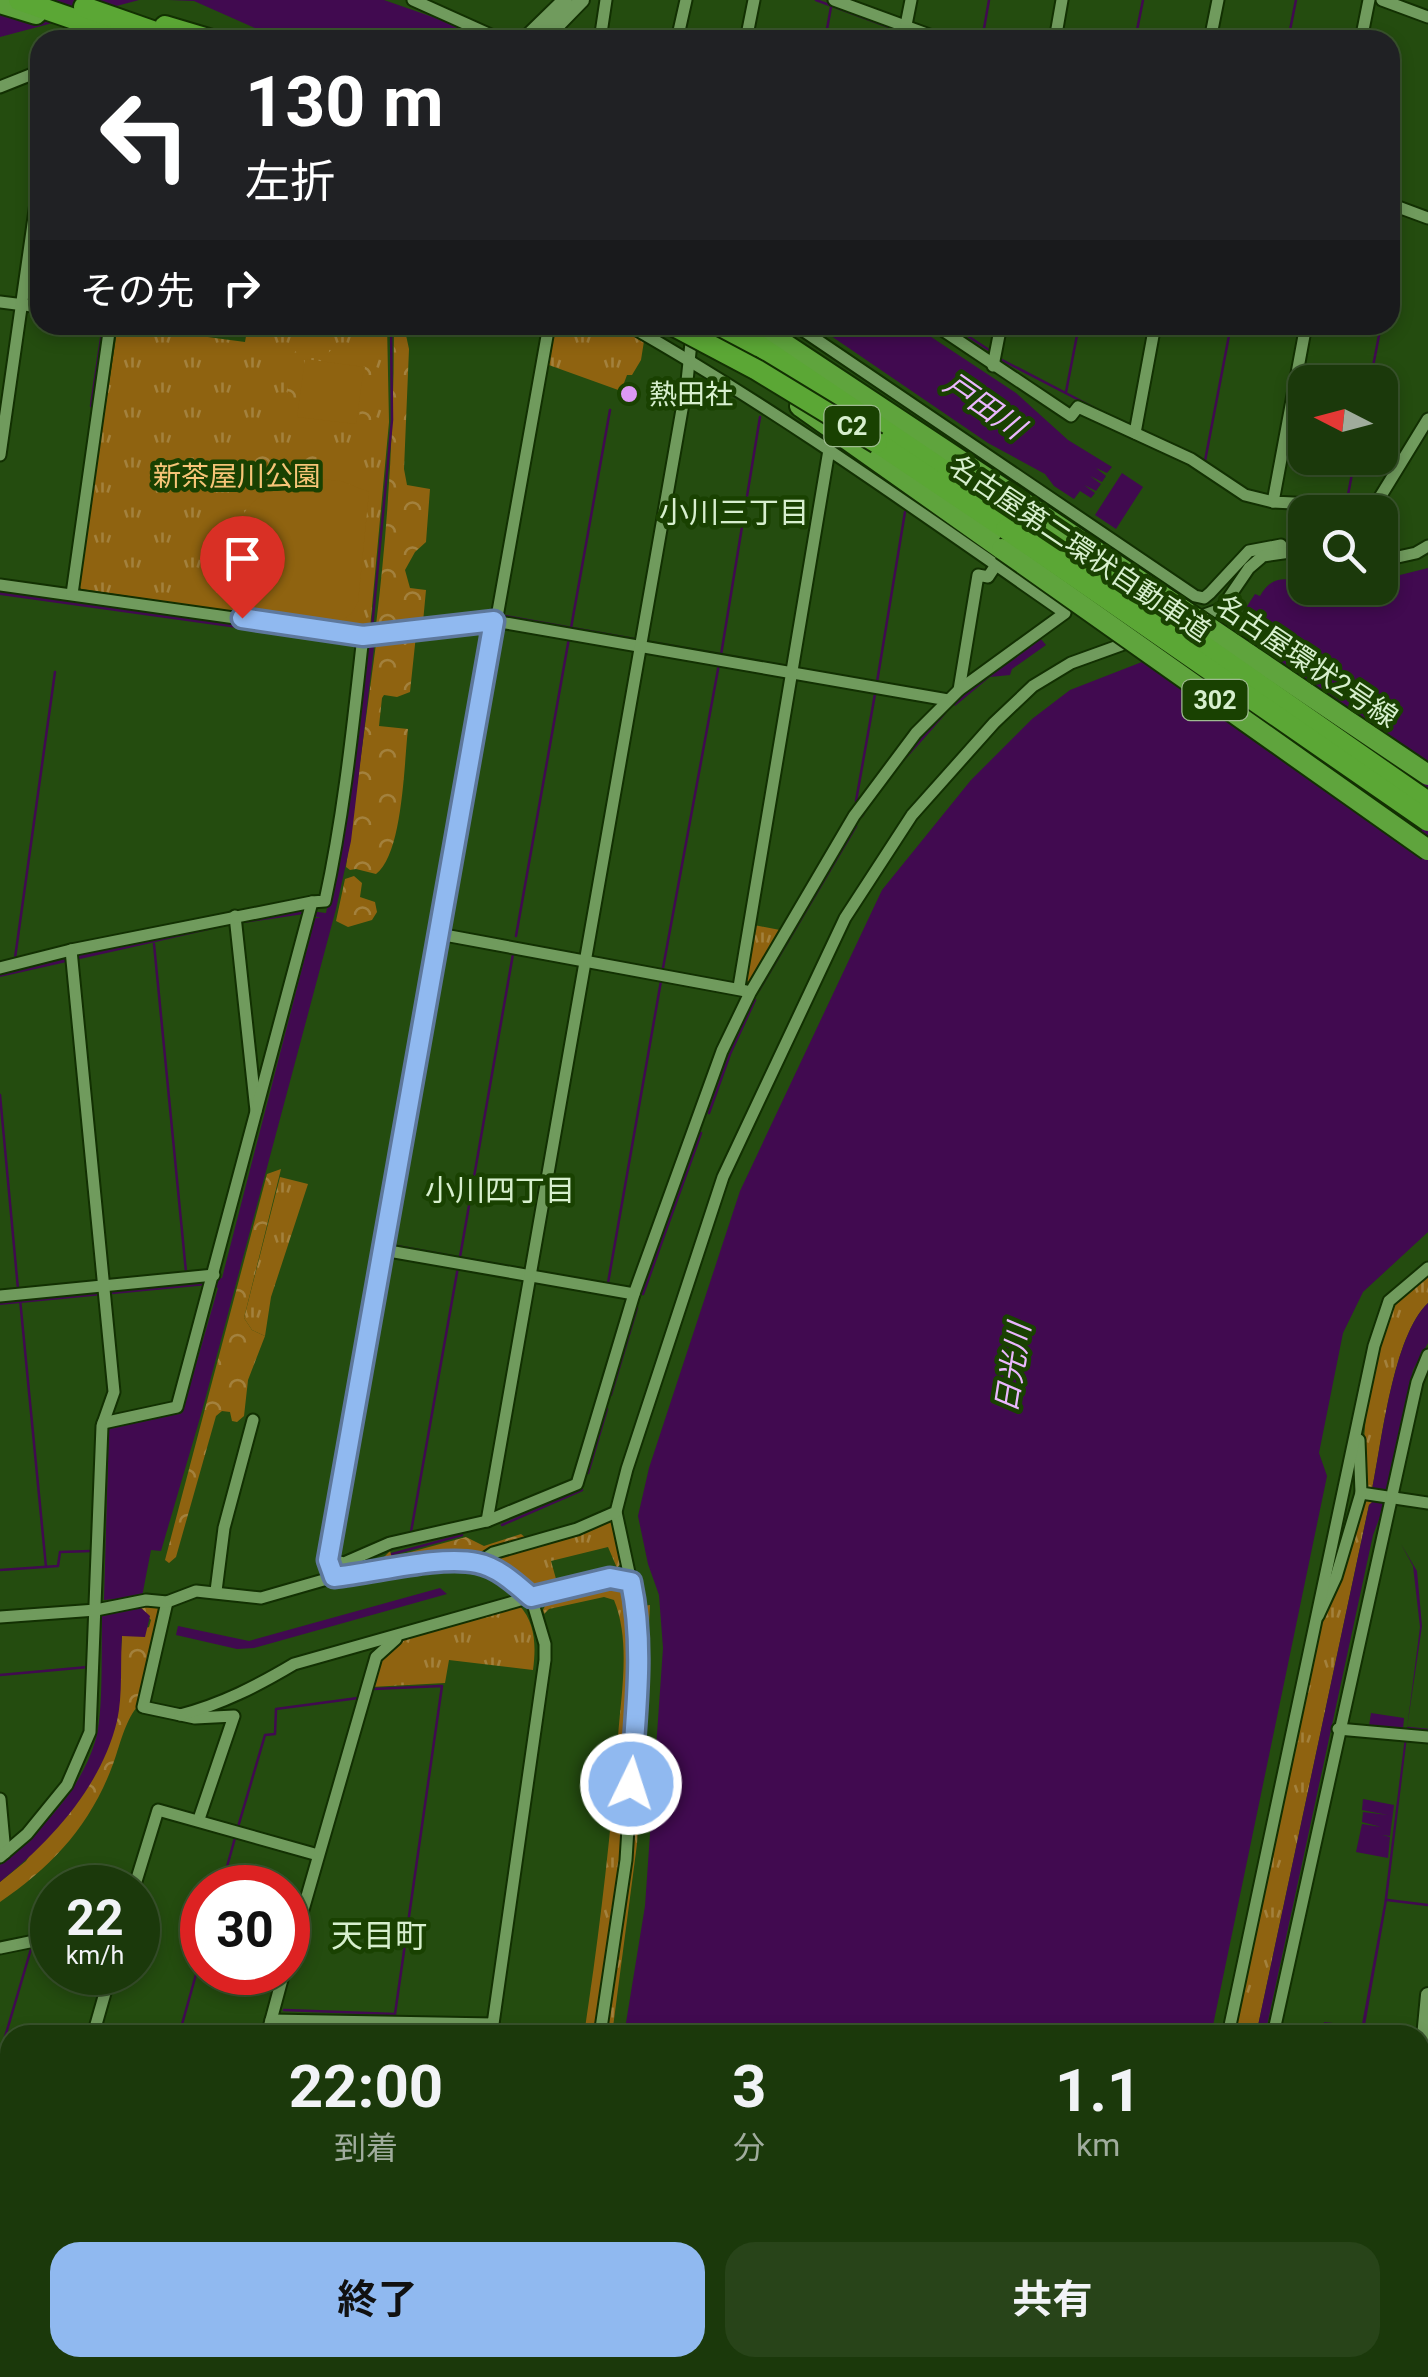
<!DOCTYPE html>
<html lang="ja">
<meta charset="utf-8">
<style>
body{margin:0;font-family:Roboto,"Noto Sans JP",sans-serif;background:#284419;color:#f1f3f6;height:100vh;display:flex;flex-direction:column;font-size:38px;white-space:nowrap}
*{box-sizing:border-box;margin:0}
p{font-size:32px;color:#a0ac9d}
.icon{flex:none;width:55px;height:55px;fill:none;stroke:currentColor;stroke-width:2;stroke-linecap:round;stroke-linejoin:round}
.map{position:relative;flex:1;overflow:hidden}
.panel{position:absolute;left:0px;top:2025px;width:1430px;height:352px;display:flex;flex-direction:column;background:#1b390b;border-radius:30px 30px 0 0;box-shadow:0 5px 15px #0003,0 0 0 2px #39532c}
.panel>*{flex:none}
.guide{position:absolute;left:30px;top:30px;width:1370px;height:305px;border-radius:30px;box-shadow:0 5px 15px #0003,0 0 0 2px #39532c;background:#202124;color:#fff;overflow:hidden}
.needle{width:65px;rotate:276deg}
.controls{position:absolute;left:1288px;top:365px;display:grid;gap:20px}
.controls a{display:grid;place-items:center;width:110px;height:110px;border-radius:20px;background:#1b390b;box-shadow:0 5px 15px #0003,0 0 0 2px #39532c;font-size:50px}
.speed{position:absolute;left:30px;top:1865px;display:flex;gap:20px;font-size:50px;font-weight:700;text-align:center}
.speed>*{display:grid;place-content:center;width:130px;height:130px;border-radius:50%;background:#1b390b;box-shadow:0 5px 15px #0003,0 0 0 2px #39532c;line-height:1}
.speed small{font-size:25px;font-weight:400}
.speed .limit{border:15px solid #d22;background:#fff;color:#111}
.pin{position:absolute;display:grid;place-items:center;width:85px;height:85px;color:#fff;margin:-102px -42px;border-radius:50% 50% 50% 0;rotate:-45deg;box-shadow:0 0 10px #0007}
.pin .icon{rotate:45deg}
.me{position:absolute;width:110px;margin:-55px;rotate:4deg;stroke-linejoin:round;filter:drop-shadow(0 0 8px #0008)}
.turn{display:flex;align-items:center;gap:35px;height:210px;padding:0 50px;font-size:45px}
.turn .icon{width:130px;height:130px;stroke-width:2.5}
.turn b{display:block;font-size:70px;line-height:85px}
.then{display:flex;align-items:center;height:95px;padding:0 50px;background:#0003;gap:20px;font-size:38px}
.eta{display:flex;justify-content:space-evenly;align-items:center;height:170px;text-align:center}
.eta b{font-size:60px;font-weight:700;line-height:70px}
.cta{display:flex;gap:20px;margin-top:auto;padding:20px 50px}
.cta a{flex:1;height:115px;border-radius:30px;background:#90b9f0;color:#111;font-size:40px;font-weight:700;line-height:115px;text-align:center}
.cta a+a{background:#284419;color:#f1f3f6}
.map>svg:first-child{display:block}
</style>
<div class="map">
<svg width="1428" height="2377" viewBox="0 0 1428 2377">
<defs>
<pattern id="grass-tufts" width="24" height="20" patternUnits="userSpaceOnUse" patternTransform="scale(2.5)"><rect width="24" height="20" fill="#8f6310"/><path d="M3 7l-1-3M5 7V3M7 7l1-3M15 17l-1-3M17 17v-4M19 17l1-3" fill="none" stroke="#a3813d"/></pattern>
<pattern id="forest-crowns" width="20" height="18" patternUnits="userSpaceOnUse" patternTransform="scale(2.5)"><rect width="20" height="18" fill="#8f6310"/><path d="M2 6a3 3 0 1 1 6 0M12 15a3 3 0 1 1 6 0" fill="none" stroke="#a3813d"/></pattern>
</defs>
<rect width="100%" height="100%" fill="#244c0f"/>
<g fill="url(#grass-tufts)">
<path d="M118,325L245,342L248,325H387L389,422L370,628L358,630L81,589L78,585Z"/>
<path d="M553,325H615L644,341L641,360L632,375H627L621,391L546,364Z"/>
<path d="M754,925L780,930L749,982L745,980Z"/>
<path d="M280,1177L308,1184L271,1297L265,1336L252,1330L244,1318Z"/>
<path d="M1428,1273V1303C1393,1336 1382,1441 1372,1490L1367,1489C1356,1460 1374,1328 1392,1304C1400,1292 1417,1283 1428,1273Z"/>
<path d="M1365,1499H1376L1369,1505L1256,2035H1234L1319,1621Z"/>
<path d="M607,1521H613L622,1562L617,1568L608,1547L551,1561L558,1586L539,1592L526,1579L497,1561V1555Z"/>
<path d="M612,1586L626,1593L632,1608L633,1672L621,1860L595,2035H584C599,1936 611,1837 618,1737C621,1695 631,1641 614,1600L604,1597L549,1609L544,1614L543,1610L547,1602Z"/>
<path d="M519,1605C536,1623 536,1647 533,1670L449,1660L445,1683L371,1687L378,1661L400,1641Z"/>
<path d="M650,1605L644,1725H640L643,1606Z"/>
<path d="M640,1736H644L637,1844L613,2027L607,2026L634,1842Z"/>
</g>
<g fill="url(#forest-crowns)">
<path d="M397,326H404L409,349L404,469L407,485L430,489L426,542L415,552L405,570L410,588L426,590L423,622L376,625C388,526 394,427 394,327Z"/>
<path d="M299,348L331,350L325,357L303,359L297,410L290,413C288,395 282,361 299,348Z"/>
<path d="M358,348L371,350L374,354V423L369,428L358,425L365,367L359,364Z"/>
<path d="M307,421H315L319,430C315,444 319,459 314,470C298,483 278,481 261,494L255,493L244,455L250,449L275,442L281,454L291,456C300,448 298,433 307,421Z"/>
<path d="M416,635L410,692L397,697L384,695L382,698L379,726L408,729C404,763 403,854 376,874L356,869L350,870L346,867L376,644Z"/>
<path d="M354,876L362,883L360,897L375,902L377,912L372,920L348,927L336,921L345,879Z"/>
<path d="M281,1169L244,1318L252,1330L265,1336L248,1380L244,1416L237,1422L232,1421L230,1412L222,1411L216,1416L176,1557L169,1563L165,1560L267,1174Z"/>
<path d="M521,1534L526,1538L469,1558L390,1565L383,1558L390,1551L392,1557L466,1537L484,1546Z"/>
<path d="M143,1605L161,1608L137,1707C123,1724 119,1751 110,1772C87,1829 50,1868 0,1902V1882L26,1861L117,1720L122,1635L149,1627L151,1620L139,1607Z"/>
</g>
<g fill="#8f6310">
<path d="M305,359L364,367L356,424L297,417Z"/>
<path d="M321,479L341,481L369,492L358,602L353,612L337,624L222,607C230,534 233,484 321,479Z"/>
</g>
<g fill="#410a50">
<path d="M0,0H139L0,37Z"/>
<path d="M169,0H384L447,22L481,40H282L194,1Z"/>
<path d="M815,325H913L1016,393L1068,440L1112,467L1107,473L1096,468L1106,476L1102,482L1090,476L1101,484L1096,491L1084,485L1095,493L1091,498L1080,491L1074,499L1054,486L1045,474L988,443Z"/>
<path d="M1122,473L1143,487L1116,529L1095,515Z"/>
<path d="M1428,568V1232L1363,1292L1343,1333L1319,1453L1327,1476L1211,2035H624L645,1906L663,1648L659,1595L648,1564L638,1516L649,1468L740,1191L882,890L971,780L1032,719L1070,690L1183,646L1239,630L1246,616L1242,614L1255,594L1260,596C1271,576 1285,577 1305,583V588L1340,591L1380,588V580Z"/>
<path d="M0,590L357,642L375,639L351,841L336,909L202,1411L161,1551L151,1550L140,1607L150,1616L145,1637L122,1636C120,1663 123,1695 117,1721C101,1787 51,1841 0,1882V1865C39,1833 80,1791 95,1742C104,1714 101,1647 102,1616L116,1613L114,1599L104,1600L109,1428L182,1413L218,1288L208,1285L0,1305V1300L222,1278L315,918H321L304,914L231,925L0,977V972L75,954L302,910L326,913L345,823L365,646L0,595Z"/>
<path d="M1040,638L1046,645L1012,669L1010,675L990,677L955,706L953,704L984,676Z"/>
<path d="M1428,1303V1343L1413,1370L1386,1501L1373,1535L1265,2035H1256L1369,1505L1376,1498L1372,1490C1382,1441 1393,1336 1428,1303Z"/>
<path d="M1401,1544L1417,1571L1422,1626L1407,1728L1420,1627L1413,1566Z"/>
<path d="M440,1588L447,1594L254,1648L237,1649L176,1635L178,1626L249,1641Z"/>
<path d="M1371,1713L1404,1718L1403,1729L1369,1726Z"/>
<path d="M1405,1737H1407L1387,1901L1364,2031L1360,2035L1384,1904Z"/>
<path d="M1363,1799L1394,1805L1390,1836L1382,1835L1390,1837L1388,1858L1356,1852L1362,1824L1381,1827L1362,1822L1363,1812L1388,1815L1362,1810Z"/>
<path d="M1324,2022L1360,2026L1359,2035H1323Z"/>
<path d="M10,2226V2368H1131L1126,2377H0V2227Z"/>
<path d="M1420,2251L1423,2254L1428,2252V2337L1420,2336Z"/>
<path d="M1267,2368H1355L1354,2377H1264Z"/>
</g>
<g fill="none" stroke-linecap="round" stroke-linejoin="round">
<g stroke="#410a50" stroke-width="2.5">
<path d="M816,0L897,30"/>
<path d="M910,35L924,40"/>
<path d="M594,40L595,37"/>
<path d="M825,40L831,7"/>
<path d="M982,40L989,0"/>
<path d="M1135,40L1143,0"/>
<path d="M1288,40L1296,0"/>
<path d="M1390,281L1391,276"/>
<path d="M951,325L989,350"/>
<path d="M1002,360L1106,414"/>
<path d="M1370,382L1381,325"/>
<path d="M1066,392L1079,325"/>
<path d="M91,406L103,325"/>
<path d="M1205,461L1231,325"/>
<path d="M1399,477L1428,430"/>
<path d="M1347,500L1355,458"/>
<path d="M1322,510L1365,512"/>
<path d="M505,616L634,639"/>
<path d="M372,628L392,420L391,325"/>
<path d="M571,628L610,410"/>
<path d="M650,642L786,666"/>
<path d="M721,655L760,417"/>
<path d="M877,682L905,512"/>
<path d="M898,766L945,713"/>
<path d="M856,801L875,694"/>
<path d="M862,816L869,804"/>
<path d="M516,936L569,638"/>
<path d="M154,944L186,1272"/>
<path d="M15,958L55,672"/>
<path d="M663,968L719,664"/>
<path d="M759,990L856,826"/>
<path d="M0,1095L18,1289"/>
<path d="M709,1113L730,1054L755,1000"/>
<path d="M391,1245L524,1269"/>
<path d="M460,1257L513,954"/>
<path d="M608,1283L661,981"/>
<path d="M643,1294L701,1133"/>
<path d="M20,1299L46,1567"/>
<path d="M611,1395L637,1308"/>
<path d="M588,1473L607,1409"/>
<path d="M502,1525L582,1490"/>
<path d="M411,1532L458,1267"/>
<path d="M392,1554L462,1535"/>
<path d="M0,1570L58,1566L60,1552L91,1551"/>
<path d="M0,1675L88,1667"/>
<path d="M1408,1728L1428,1730"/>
<path d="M238,1827L265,1735L275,1734L276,1709L358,1698"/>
<path d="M221,1888L235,1838"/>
<path d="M1387,1900L1428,1905"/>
<path d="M284,2010L395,2014L442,1686L373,1689"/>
<path d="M179,2035L202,1953"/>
<path d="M0,2054L31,1949"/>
<path d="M1420,2339L1428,2340"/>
</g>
<g stroke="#123002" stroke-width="15">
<g id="minor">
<path d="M413,0L502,40"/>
<path d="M834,0L943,40"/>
<path d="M1382,0L1428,17"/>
<path d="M600,40L606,0"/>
<path d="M677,40L686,0"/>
<path d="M746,40L754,0"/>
<path d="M903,40L911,0"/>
<path d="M1055,40L1062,0"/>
<path d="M1210,40L1218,0"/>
<path d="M1361,40L1369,0"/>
<path d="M0,87L40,71"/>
<path d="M1390,204L1428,218"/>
<path d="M0,302L40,307"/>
<path d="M170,325L189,328V325"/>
<path d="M795,325L1195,596L1204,598L1210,593L1249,551L1281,545"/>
<path d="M935,325L1071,416L1078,407L1191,459L1245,495L1273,502"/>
<path d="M1306,325L1273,502L1374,507L1428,419"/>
<path d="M993,366L1001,325"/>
<path d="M1135,433L1155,325"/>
<path d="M0,455L40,175"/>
<path d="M1380,561L1416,553L1428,546"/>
<path d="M0,585L363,636C353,725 344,814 325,901L312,902"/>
<path d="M72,594L110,325"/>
<path d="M1196,618L1221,609L1249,568L1263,556L1290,552L1305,557"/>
<path d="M494,621L948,700"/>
<path d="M959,690L978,575L988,577L996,565"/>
<path d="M235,916L256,1111"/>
<path d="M439,934L746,991"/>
<path d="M0,968L71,950L312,902L177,1407L103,1423"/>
<path d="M739,987L829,450"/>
<path d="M383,1250L634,1294"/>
<path d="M0,1296L214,1275"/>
<path d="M1359,1440L1361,1493L1428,1503"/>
<path d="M616,1512L631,1582"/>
<path d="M487,1521L687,381L692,333"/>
<path d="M329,1560L344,1563L390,1543L487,1521L577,1484L634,1294L722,1051L750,993L854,816L916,733L959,690L1065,613C922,514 780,411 628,325"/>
<path d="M478,1563L493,1553L577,1529L616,1512L627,1469L723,1177L845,918L912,815L994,723L1033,686L1071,663L1132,641"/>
<path d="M334,1577L329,1560L549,325"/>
<path d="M216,1591L224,1528L253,1420"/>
<path d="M167,1602L143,1707L195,1718L234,1716L199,1819"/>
<path d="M1318,1616L1336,1577L1361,1493"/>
<path d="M0,1617L96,1610L146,1600L167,1602L196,1591L261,1598L334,1577L437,1564L478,1563L501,1573L531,1597L545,1644V1660L493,2024L271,2020"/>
<path d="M180,1715C222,1704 257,1686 294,1664L531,1597L610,1578L631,1582L637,1613L638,1670L626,1860L600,2035"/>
<path d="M1338,1729L1428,1737"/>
<path d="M0,1799L5,1853"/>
<path d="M0,1857L27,1834L67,1785L90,1732L102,1426L114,1392L71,950"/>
<path d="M134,1888L158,1810L318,1855"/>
<path d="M0,1948L44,1939L52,1942"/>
<path d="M288,1962L376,1657L396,1639"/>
<path d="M93,2035L111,1972"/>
<path d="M267,2035L284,1972"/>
<path d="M1228,2035L1374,1346L1389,1301L1428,1268"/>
<path d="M1273,2035L1417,1382L1428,1355"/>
<path d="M0,2168L10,2167"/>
<path d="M0,2205L10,2204"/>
<path d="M1420,2243L1428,2244"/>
<path d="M1140,2377L1150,2368"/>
<path d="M1191,2377L1196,2368"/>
</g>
</g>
<g stroke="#123002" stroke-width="18">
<g id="tertiary">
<path d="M524,40L565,0"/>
<path d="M543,40L582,0"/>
<path d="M363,636L494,621"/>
<path d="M1420,2079L1428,1995"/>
<path d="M1392,2377L1393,2368"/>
</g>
</g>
<g stroke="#123002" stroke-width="24">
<g id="trunk">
<path d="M0,3L36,14"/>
<path d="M756,325L1011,494"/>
<path d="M800,406L1002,549"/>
</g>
</g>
<g stroke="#123002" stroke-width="24">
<g id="motorway">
<path d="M19,0L135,40"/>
<path d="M84,7L178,40"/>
<path d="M165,26L212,40"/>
<path d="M698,325L746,356"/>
<path d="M728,325L1004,511"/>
<path d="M866,435L1006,529"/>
</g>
</g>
<use href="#minor" stroke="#709b5d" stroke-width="11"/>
<use href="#tertiary" stroke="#709b5d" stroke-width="14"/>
<use href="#trunk" stroke="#5fa43d" stroke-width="20"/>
<use href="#motorway" stroke="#5ba735" stroke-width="20"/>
<g stroke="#123002" stroke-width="24" stroke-linecap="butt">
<g id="trunk-bridge">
<path d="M1011,494L1428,775"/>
<path d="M1002,549L1428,850"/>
</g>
</g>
<g stroke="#123002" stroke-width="24" stroke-linecap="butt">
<g id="motorway-bridge">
<path d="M672,325L757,370L877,443"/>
<path d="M1013,517L1138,600L1428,802"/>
<path d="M1006,529L1428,821"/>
</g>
</g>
<use href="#trunk-bridge" stroke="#5fa43d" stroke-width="20"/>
<use href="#motorway-bridge" stroke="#5ba735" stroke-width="20"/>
</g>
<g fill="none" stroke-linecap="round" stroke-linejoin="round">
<g stroke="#5e789c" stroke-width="25">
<path id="route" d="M242,618L363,636L494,621L328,1560L334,1577C375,1573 439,1555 477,1563C498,1567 516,1584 531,1597L610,1578L631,1582C645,1648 635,1717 631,1784"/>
</g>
<use href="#route" stroke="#90b9f0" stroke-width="18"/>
</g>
<circle fill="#dc99f4" stroke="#194101" stroke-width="4" cx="629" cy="394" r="10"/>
<g text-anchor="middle" stroke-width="9" stroke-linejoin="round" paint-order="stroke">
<g fill="#194101" stroke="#9ebb90" stroke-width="2.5">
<rect x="824.5" y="406" width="55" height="40" rx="8"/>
<rect x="1182.5" y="680" width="65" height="40" rx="8"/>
</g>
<g font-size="25" font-weight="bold" fill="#d7efce">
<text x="852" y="435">C2</text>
<text x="1215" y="709">302</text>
</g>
<g font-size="28" fill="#d7efce" stroke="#194101" text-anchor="start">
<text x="649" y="404">熱田社</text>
</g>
<g font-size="28" fill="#f6c477" stroke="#194101">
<text x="237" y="486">新茶屋川公園</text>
</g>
<g font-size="28" fill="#d7efce" stroke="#194101">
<text transform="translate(1080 548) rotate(34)" y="10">名古屋第二環状自動車道</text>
<text transform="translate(1307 661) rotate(34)" y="10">名古屋環状2号線</text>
</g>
<g font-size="30" font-style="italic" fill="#eab7fd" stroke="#194101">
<text transform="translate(984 406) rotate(35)" y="10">戸田川</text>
<text transform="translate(1013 1368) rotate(-81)" y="10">日光川</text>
</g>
<g font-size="30" fill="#d7efce" stroke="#194101">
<text x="734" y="523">小川三丁目</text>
<text x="500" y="1201">小川四丁目</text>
</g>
<g font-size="32" fill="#d7efce" stroke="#194101">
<text x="379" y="1947">天目町</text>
</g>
</g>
</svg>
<div class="controls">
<a><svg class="needle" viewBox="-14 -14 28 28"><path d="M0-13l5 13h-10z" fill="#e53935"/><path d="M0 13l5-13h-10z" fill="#a0ac9d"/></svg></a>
<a><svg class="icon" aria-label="search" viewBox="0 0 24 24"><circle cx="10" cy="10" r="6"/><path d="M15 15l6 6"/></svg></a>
</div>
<div class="speed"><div>22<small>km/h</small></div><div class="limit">30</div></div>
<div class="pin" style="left:242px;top:618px;background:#d93025"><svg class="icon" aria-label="arrive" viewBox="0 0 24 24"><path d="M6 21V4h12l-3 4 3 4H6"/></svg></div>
<svg class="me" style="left:631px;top:1784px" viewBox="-20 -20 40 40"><circle r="17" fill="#90b9f0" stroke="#fff" stroke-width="3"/><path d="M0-11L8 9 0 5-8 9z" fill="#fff"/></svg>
<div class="guide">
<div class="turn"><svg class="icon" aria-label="left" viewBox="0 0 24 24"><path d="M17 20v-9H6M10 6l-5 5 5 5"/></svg><div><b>130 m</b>左折</div></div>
<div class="then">その先<svg class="icon" aria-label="right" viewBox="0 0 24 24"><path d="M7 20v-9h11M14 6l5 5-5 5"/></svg></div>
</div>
<section class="panel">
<div class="eta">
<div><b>22:00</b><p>到着</p></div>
<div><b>3</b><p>分</p></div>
<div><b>1.1</b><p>km</p></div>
</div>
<div class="cta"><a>終了</a><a>共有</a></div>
</section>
</div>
